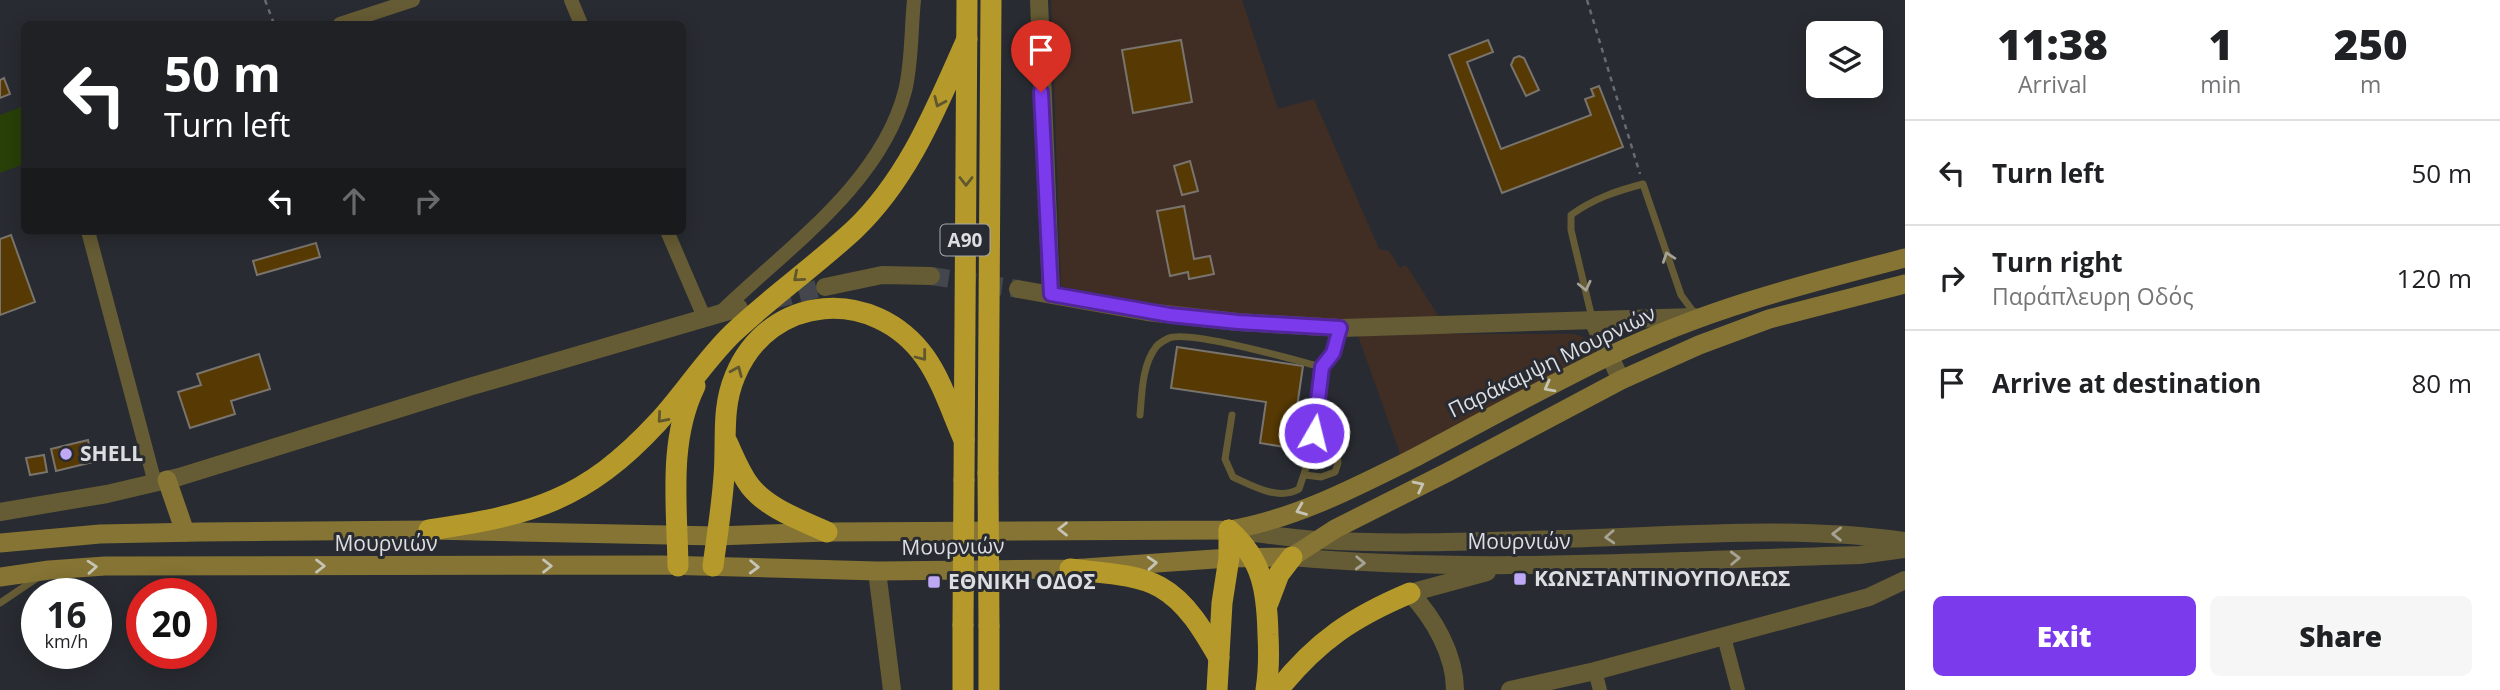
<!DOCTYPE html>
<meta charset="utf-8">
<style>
body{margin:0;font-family:"Open Sans",sans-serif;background:#f6f6f6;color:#202124;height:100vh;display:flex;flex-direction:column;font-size:26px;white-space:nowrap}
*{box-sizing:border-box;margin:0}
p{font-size:23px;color:#757577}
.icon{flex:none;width:38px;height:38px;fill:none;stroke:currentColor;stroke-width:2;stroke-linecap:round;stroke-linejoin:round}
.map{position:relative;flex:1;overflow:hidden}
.drawer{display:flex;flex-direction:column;background:#fff;width:595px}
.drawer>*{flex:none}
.hud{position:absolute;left:21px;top:21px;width:665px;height:214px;border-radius:10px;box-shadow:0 4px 18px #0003;background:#202124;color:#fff;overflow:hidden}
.controls{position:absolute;left:1806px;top:21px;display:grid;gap:14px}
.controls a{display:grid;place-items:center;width:77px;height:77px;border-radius:10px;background:#fff;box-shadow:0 4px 18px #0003;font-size:35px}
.speed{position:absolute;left:21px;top:578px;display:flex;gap:14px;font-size:35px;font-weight:700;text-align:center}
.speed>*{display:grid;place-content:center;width:91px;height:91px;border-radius:50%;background:#fff;box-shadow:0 4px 18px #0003;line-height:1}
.speed small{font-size:18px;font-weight:400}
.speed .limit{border:10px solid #d22;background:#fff;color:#111}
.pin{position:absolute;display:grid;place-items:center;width:60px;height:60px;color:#fff;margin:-72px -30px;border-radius:50% 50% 50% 0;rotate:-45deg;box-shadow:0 0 7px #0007}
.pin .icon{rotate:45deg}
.me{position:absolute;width:77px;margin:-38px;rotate:8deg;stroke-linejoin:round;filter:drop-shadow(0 0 5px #0008)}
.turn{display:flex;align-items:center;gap:24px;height:147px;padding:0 28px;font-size:32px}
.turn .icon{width:91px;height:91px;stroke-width:2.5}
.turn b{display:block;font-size:49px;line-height:60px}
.lanes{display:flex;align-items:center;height:66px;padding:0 28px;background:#0003;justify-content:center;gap:35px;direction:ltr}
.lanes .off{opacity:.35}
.eta{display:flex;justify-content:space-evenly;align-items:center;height:119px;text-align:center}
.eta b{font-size:42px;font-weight:800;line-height:49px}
.primary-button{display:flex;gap:14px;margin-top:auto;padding:14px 28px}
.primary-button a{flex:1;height:80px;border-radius:10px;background:#7c3aed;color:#fff;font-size:28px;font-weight:800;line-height:80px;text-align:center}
.primary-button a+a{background:#f6f6f6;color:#202124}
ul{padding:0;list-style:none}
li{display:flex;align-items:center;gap:21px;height:105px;padding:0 28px;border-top:2px solid #e0e0e0}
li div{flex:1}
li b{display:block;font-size:26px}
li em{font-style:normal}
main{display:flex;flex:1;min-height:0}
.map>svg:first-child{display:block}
</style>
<main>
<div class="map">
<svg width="1905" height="690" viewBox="0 0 1905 690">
<rect width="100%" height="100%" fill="#282b31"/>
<path fill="#402e25" d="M1051,0H1242L1278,109L1314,99L1379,249L1389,251L1400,268L1406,265L1450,334H1574L1586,338L1595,353L1402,459L1353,322L1208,313L1138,304L1061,286Z"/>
<path fill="#294008" d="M24,106V164L0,173V115Z"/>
<g fill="#573a03" stroke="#79746d" stroke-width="2">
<path d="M1181,40L1192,102L1133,113L1122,50Z"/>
<path d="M1488,40L1493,52L1467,62L1501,149L1591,115L1585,99L1594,96L1591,89L1599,86L1623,147L1502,193L1449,55Z"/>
<path d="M1519,56L1524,58L1539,90L1526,96L1511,65L1514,58Z"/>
<path d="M4,78L10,94L0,98V80Z"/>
<path d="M1190,161L1198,191L1182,195L1174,166Z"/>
<path d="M1184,206L1194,259L1210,256L1214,274L1189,279L1188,272L1170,276L1157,211Z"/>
<path d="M11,235L35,302L0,315V239Z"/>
<path d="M316,243L320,257L257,275L253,261Z"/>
<path d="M1177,347L1303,366L1291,448L1260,443L1266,402L1171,388Z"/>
<path d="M259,354L270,389L231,401L235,414L190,428L178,392L201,385L197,374Z"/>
<path d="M88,440L93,462L56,471L51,449Z"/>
<path d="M44,455L47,472L30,475L26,458Z"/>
</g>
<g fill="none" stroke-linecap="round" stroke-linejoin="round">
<g stroke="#43464c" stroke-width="18" stroke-dasharray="18 9" stroke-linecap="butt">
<path d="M931,276L1018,289"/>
<path d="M773,300L825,287"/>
</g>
<g stroke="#676a6f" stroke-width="2.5" stroke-dasharray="5 5" stroke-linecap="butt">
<path d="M265,0L274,24"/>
<path d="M1587,0L1640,174"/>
</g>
<g stroke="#655b34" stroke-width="7">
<path d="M1592,318L1571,230V215C1593,199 1616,191 1643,184L1681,295L1695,314"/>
<path d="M1140,415C1142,393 1142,365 1156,347C1158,344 1165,340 1169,338C1191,330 1294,360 1322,367"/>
<path d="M1232,415L1225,459L1233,477C1253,486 1278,501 1299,489L1312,450L1322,367L1333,353L1340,328"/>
<path d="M1305,475L1321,477L1335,472L1338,463L1335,433"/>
<path d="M0,603L37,578"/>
</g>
<g stroke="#655b34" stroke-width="14">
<path d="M571,0L581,24"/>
<path d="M340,24L413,0"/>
<path d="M88,231L155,483"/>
<path d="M667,231L704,317"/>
<path d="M721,312C787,248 881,184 905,91C912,63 911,29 914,0"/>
<path d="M1724,637L1738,690"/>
<path d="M1595,671L1600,690"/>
</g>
<g stroke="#655b34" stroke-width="18">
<path d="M1039,0L1051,294"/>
<path d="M825,287L882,275L931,276"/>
<path d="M1018,289L1147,312L1238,322L1341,328L1694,317"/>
<path d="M1593,321L1621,380"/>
<path d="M0,512L107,494L179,477L469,387L739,308"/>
<path d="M1238,531C1264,534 1290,538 1317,540C1397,545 1480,541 1561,539C1675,536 1791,525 1905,541"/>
<path d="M1292,557C1481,574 1671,560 1860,555L1905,549"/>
<path d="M877,571L892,690"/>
<path d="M1455,690C1455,655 1434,618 1410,593L1487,572"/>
<path d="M1510,690L1595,671L1869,597L1905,580"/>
</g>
<g stroke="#857434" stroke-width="19">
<path d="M167,480L185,532"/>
<path d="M0,543L100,534L200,532L429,530L717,536L827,532L1229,530C1295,519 1356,487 1416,457C1480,423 1543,388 1609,356C1706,309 1801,285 1905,258"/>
<path d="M0,577L49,570L105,566L661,565L877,571L1070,569L1229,558L1292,557L1335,529L1448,472L1621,380L1699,345L1769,319L1905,284"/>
</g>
<g stroke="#b59a2b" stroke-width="21">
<path d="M727,442C734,457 740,473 750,486C768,509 801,520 827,532"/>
<path d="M988,473L991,0"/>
<path d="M964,480L967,0"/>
<path d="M429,530C531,515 585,501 658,422C684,394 705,360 733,333C771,297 815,266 854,230C909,178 937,106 967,39"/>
<path d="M1229,530C1263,560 1267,591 1268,635C1269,654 1269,671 1266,690"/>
<path d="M678,566C677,506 668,441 695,386"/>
<path d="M713,566C717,536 722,506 724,476C727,441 721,409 735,376C769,293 874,286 925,357C942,381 952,413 964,440"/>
<path d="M1070,569C1098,573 1135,573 1160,587C1187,602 1204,632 1219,658"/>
<path d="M1268,603L1279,574L1292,557"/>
<path d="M989,626V690"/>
<path d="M963,690V625"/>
<path d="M1217,690L1222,603L1229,558V530"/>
<path d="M1278,690C1317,641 1353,617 1410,593"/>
</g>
<g stroke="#b59a2b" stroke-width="21">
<path d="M988,473L989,626"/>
<path d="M963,625L964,480"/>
</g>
</g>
<defs><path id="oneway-chevron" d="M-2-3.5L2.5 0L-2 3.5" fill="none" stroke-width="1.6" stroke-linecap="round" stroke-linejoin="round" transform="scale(1.75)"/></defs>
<g stroke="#60572f">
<use href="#oneway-chevron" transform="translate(939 102) rotate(114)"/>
<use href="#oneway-chevron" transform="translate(966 181) rotate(90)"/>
<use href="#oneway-chevron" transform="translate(798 277) rotate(139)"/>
<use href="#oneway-chevron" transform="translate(922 356) rotate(52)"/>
<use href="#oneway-chevron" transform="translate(737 371) rotate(-67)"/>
<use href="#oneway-chevron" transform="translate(662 418) rotate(131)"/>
</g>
<g stroke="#a6a394">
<use href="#oneway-chevron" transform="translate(1668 257) rotate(-109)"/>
<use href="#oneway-chevron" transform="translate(1585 286) rotate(77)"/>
<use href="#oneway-chevron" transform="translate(1837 534) rotate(-179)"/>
<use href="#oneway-chevron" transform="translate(1610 537) rotate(177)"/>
<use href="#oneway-chevron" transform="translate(1735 558) rotate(-2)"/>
<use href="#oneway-chevron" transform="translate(1360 563) rotate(2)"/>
</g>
<g stroke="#c6c4b6">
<use href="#oneway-chevron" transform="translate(1549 387) rotate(152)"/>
<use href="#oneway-chevron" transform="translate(1419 486) rotate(-27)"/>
<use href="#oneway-chevron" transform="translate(1301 510) rotate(158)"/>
<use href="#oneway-chevron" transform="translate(1063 529) rotate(180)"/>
<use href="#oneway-chevron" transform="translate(1152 563) rotate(-4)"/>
<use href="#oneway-chevron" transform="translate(320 566)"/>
<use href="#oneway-chevron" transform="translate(547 566)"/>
<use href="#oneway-chevron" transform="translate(92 567) rotate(-4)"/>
<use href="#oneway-chevron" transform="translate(754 567) rotate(2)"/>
</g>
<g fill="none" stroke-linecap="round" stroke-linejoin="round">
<g stroke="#51269a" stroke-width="18">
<path id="route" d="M1041,92L1051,294L1170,315L1238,322L1340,328L1333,353L1322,367L1314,433"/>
</g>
<use href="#route" stroke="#7c3aed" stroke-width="12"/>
</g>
<g fill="#bfa9f4" stroke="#282b31" stroke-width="2.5">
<circle cx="66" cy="454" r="7"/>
<rect x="1513" y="572" width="14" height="14" rx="3.5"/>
<rect x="927" y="575" width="14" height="14" rx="3.5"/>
</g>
<g text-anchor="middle" stroke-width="6" stroke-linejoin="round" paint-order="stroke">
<rect fill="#282b31" stroke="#a6a8ad" stroke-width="2" x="940.5" y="224.5" width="49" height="31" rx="5"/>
<g font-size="19" font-weight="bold" fill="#dcdee2">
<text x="965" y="247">Α90</text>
</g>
<g font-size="21" fill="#dcdee2" stroke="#282b31">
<text transform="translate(1552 362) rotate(-26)" y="7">Παράκαμψη Μουρνιών</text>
<text x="1519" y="549">Μουρνιών</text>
<text x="386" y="551">Μουρνιών</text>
<text transform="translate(953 547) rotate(-1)" y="7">Μουρνιών</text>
</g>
<g font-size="21" font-weight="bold" fill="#dcdee2" stroke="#282b31" text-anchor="start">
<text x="80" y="461">SHELL</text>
<text x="1534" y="586">ΚΩΝΣΤΑΝΤΙΝΟΥΠΟΛΕΩΣ</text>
<text x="948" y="589">ΕΘΝΙΚΗ ΟΔΟΣ</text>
</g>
</g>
</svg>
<div class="controls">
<a><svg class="icon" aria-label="layers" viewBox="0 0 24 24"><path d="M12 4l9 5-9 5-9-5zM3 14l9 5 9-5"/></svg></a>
</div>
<div class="speed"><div>16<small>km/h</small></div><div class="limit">20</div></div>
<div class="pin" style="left:1041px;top:92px;background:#d93025"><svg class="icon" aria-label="arrive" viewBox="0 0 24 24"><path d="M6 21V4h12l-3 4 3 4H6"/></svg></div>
<svg class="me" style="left:1314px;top:433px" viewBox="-20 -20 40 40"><circle r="17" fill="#7c3aed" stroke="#fff" stroke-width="3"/><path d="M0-11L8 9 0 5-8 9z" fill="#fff"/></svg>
<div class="hud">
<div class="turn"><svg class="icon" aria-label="left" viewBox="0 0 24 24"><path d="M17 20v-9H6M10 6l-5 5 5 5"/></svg><div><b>50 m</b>Turn left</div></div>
<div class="lanes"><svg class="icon" aria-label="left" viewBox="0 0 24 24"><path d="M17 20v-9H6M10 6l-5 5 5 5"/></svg><svg class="icon off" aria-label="ahead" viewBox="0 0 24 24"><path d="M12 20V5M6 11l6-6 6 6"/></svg><svg class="icon off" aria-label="right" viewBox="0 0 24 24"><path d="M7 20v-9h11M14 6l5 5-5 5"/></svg></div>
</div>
</div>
<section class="drawer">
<div class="eta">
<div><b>11:38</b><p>Arrival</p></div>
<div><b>1</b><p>min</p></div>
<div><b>250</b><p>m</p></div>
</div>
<ul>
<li><svg class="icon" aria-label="left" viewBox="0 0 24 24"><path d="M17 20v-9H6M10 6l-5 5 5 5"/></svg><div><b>Turn left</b></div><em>50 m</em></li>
<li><svg class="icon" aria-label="right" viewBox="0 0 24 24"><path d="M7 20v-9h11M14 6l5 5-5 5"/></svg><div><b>Turn right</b><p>Παράπλευρη Οδός</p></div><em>120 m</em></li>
<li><svg class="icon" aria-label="arrive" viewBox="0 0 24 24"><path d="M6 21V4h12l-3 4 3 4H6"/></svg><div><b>Arrive at destination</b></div><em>80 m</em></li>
</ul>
<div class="primary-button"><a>Exit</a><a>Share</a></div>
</section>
</main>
